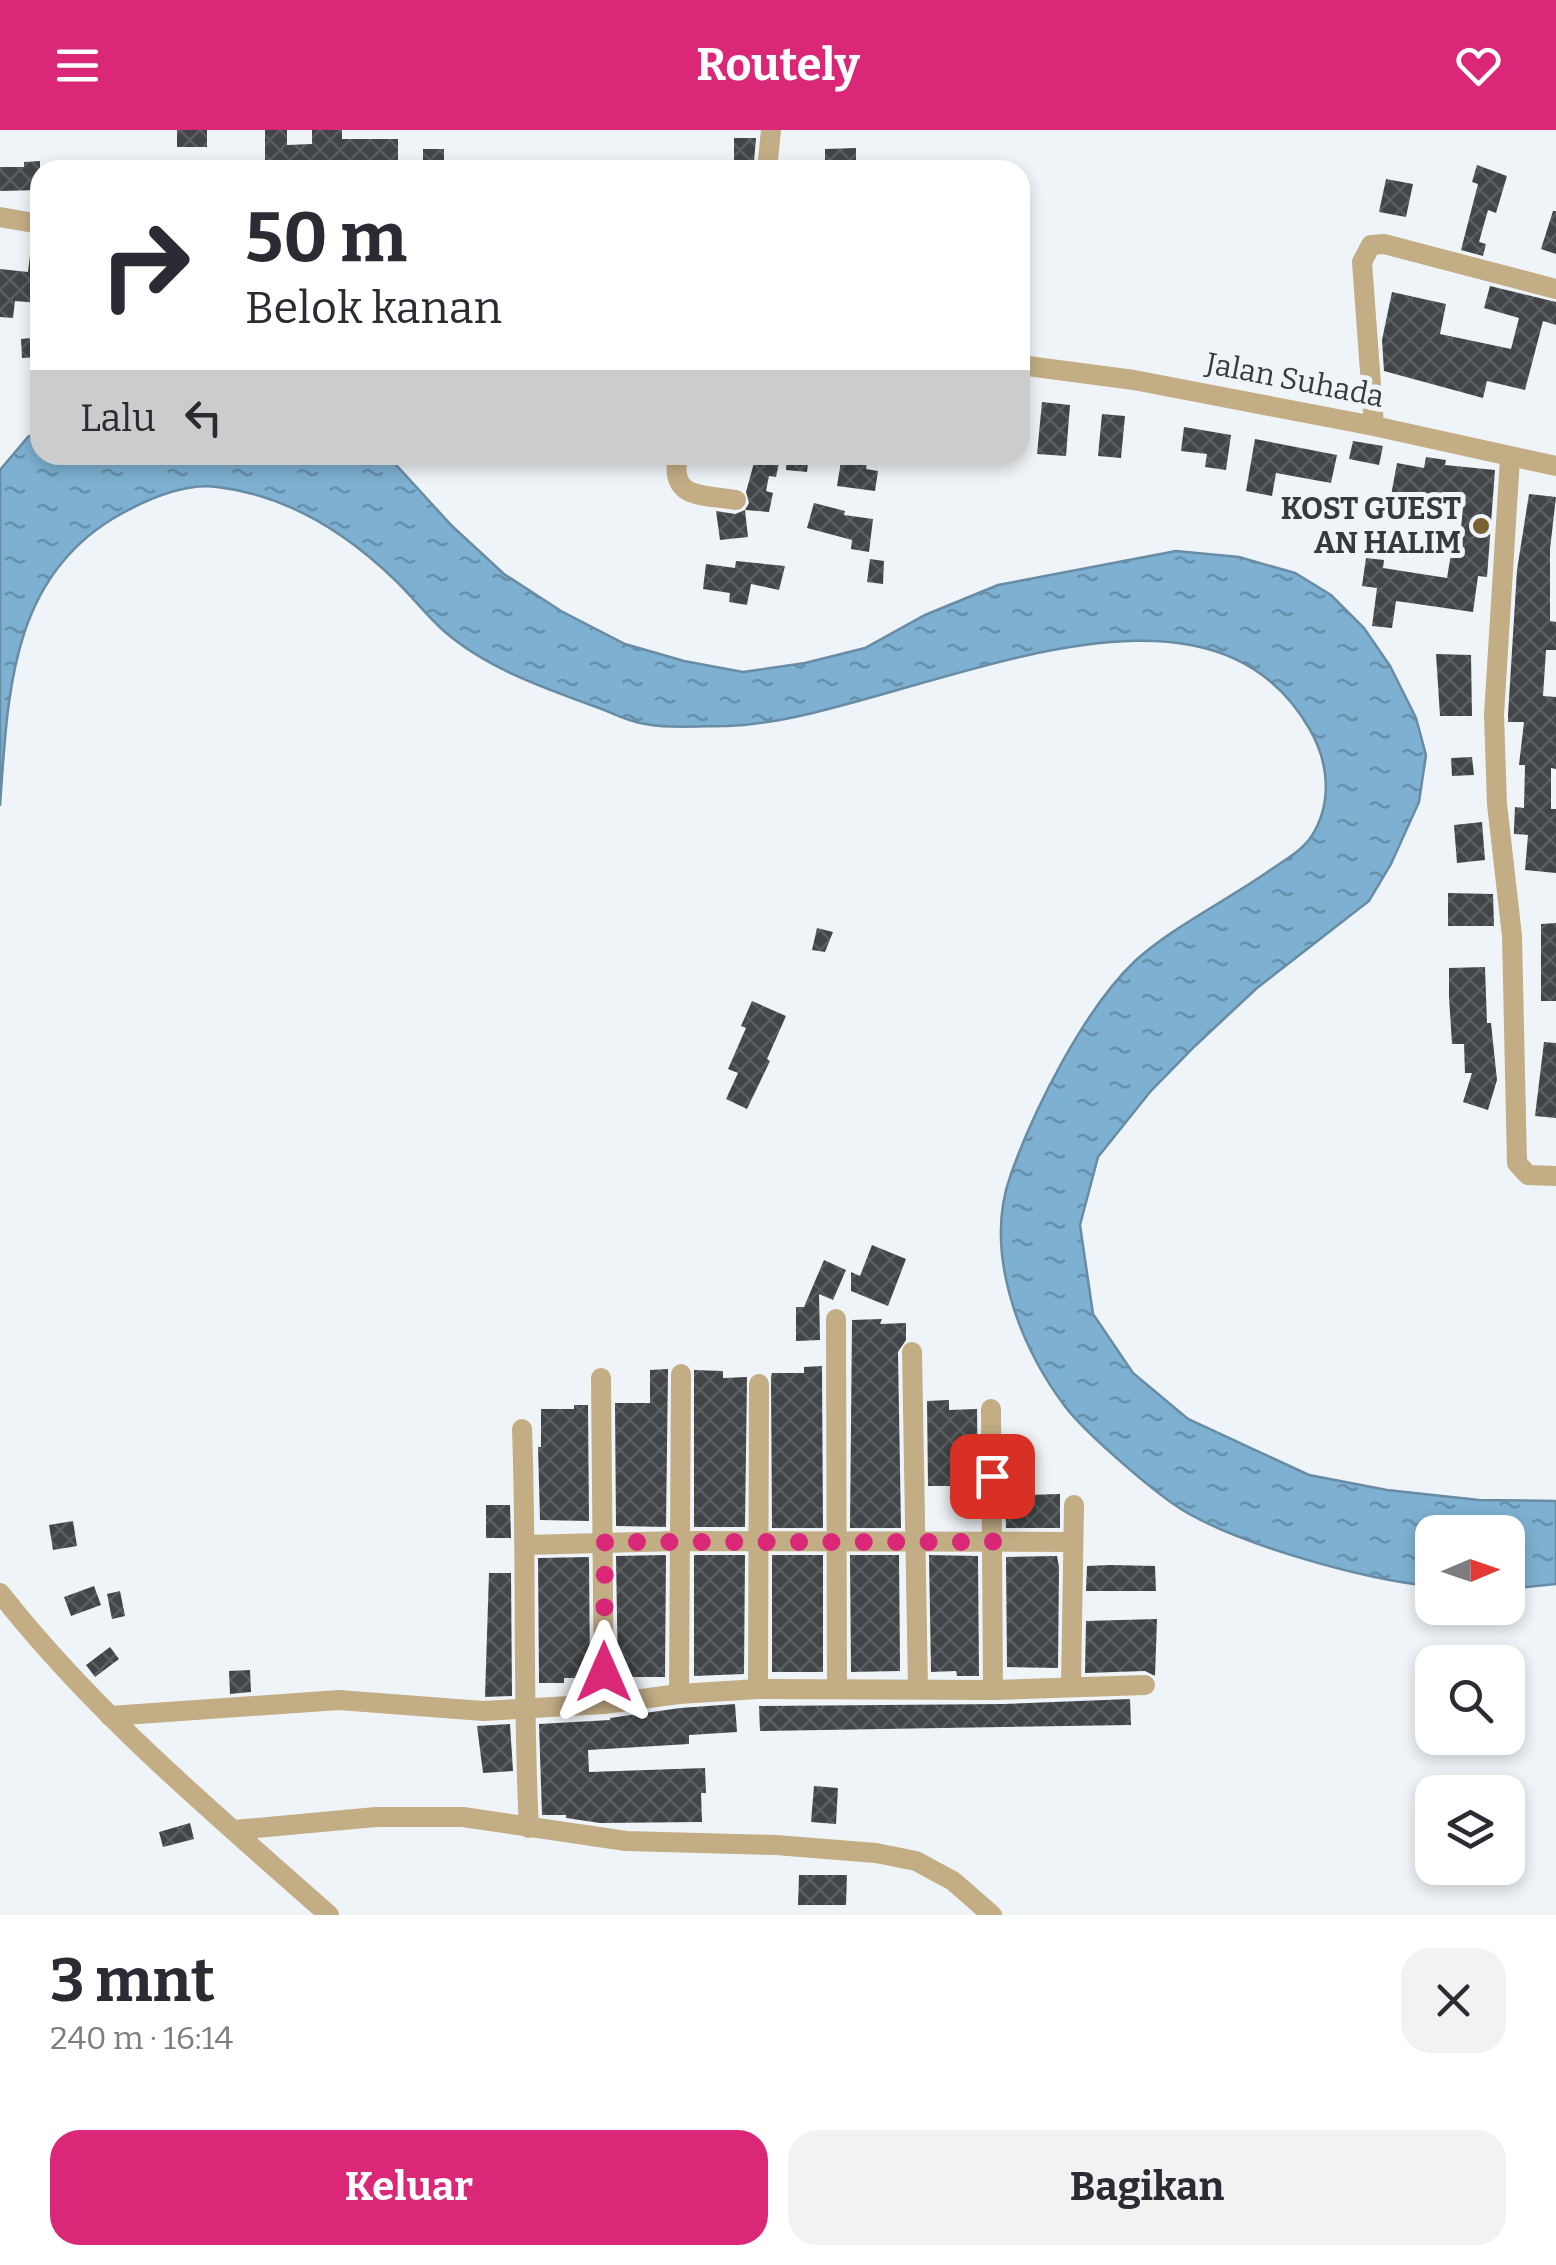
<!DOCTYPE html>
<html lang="id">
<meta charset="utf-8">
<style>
body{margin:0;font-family:Bitter,serif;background:#f2f2f3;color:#2b2b33;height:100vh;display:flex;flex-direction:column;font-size:38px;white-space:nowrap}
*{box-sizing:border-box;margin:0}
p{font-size:32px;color:#7c7c81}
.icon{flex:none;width:55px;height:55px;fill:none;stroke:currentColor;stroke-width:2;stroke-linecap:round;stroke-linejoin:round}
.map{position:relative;height:1785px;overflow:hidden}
.sheet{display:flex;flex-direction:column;background:#fff;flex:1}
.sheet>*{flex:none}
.hud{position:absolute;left:30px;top:30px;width:1000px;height:305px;border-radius:30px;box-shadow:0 5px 15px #0003;background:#fff;color:#2b2b33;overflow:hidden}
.needle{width:65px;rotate:88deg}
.tools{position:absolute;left:1415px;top:1385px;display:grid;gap:20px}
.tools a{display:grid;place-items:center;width:110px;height:110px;border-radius:20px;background:#fff;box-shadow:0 5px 15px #0003;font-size:50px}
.pin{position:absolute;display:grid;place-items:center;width:85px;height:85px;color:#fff;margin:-42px;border-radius:20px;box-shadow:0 5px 15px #0006}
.me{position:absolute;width:110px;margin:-55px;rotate:0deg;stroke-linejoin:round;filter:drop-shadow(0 0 8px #0008)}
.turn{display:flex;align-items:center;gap:35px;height:210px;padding:0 50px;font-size:45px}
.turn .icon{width:130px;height:130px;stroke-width:2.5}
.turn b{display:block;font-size:70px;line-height:85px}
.then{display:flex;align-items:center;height:95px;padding:0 50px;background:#0003;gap:20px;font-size:38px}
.round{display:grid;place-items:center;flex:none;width:105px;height:105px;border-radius:30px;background:#f2f2f3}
.head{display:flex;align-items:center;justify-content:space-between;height:170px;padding:0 50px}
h1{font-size:60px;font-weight:700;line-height:75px}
.cta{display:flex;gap:20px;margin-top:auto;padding:20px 50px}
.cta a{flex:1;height:115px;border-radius:30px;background:#db2777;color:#fff;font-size:40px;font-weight:700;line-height:115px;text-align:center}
.cta a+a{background:#f2f2f3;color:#2b2b33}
header{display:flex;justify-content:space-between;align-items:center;height:130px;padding:0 50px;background:#db2777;color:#fff;font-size:45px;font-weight:700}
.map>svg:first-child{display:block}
</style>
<header><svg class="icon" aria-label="menu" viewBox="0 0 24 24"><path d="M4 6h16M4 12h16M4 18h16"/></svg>Routely<svg class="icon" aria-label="heart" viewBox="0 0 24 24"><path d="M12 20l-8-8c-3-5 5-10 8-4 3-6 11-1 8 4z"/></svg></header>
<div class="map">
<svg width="1556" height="1785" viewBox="0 0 1556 1785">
<defs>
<pattern id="water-ripples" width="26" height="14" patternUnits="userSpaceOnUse" patternTransform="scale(2.5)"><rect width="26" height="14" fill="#7db0d1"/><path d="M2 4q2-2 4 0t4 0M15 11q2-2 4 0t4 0" fill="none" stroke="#6790ab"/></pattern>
<pattern id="building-cross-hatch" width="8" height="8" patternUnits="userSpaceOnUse" patternTransform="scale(2.5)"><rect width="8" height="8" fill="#414548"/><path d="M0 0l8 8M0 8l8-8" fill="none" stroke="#5b5e61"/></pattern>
</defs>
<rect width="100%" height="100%" fill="#eff4f8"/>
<path fill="url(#water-ripples)" stroke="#688ca4" stroke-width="2.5" d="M40,299V325H387L452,396L504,444L561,481L625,514L684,531L743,542L805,533L865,518L925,485L998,455L1176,421L1239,427L1295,443L1331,465L1364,498L1390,536L1416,588L1426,625L1419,672L1391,734L1369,771L1257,858L1195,916L1150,962L1098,1027L1080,1095L1093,1184L1133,1243L1188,1289L1309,1345L1387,1360L1479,1370L1556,1371V1454L1508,1459V1402H1432V1456C1366,1451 1225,1411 1172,1373C1145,1354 1083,1301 1064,1275C1018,1213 983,1120 1011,1044C1034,979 1084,880 1134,832C1168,800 1227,770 1266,743C1281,732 1301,722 1311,707C1333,673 1329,632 1309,598C1197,405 891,592 727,596C699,596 666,599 640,593C626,590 612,583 599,578C546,559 486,538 444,501C426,485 411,465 394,449C345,402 286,365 217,357C186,353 148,369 121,384C10,445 8,563 0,676V340L28,307Z"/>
<g fill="url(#building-cross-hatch)">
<rect x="177" y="0" width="30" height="17"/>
<path d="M265,0H287V15L312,14V0H342V9H398V40H306V35H265Z"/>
<path d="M734,8H756L754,32H734Z"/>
<path d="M856,18V39L825,40V19Z"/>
<rect x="423" y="19" width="21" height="21"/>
<path d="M40,31V60L0,61V37H24V32Z"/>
<path d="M1477,35L1507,46L1496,83L1488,80L1479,112L1486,114L1483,126L1461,120L1478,54L1472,52Z"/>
<path d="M1386,49L1413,54L1406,87L1379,82Z"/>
<path d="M1553,81H1556V124L1541,119Z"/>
<path d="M31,116H40V173L15,171L13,188L0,187V139L28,142Z"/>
<path d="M1490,156L1556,172V195L1543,191L1525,260L1487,251L1483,268L1384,241L1382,210L1392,162L1446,174L1440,204L1511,219L1519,188L1484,178Z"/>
<path d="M40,207V227L22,228L21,209Z"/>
<path d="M1042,272L1070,275L1066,326L1037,324Z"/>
<path d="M1102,284L1125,286L1121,328L1098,326Z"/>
<path d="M1184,297L1231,305L1226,340L1205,337L1207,324L1181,321Z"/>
<path d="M1255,309L1337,325L1331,353L1276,343L1272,366L1246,361Z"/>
<path d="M1353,311L1383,316L1379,335L1349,329Z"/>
<path d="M787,325H809L807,342L786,340Z"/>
<path d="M842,325H868L866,339L878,341L875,361L837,356Z"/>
<path d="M1426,327L1446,330L1445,335L1495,340L1487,447L1478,446L1473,482L1396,471L1392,498L1372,496L1377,458L1362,456L1366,428L1384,430L1383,438L1447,448L1452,418L1459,419L1463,377L1390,371L1397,333L1424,338Z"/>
<path d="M755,329L779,333L776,347L769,346L766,361L773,363L769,382L745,380L749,373L746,362Z"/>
<path d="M1529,364L1556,367L1550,419V491L1556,492V520H1546L1543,566L1556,567V639L1551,638V679H1556V743L1525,740L1528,705L1514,704V698L1515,677L1524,678L1525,635H1519L1524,592H1508V585L1517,440Z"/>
<path d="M814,373L845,381L844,385L873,389L869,422L851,419L852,410L807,398Z"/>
<path d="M745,380L748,407L720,410L716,381L735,384Z"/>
<path d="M870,429L884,431L883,454L867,452Z"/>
<path d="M736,431L785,436L779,460L751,454L747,475L729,472L730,463L703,459L706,434L735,438Z"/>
<path d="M1436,524L1471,525L1472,586H1440Z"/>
<path d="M1472,627L1474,645L1452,646L1451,628Z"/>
<path d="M1482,692L1485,730L1457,733L1454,695Z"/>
<path d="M1448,763L1493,764L1494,796H1448Z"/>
<path d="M1556,793V871H1541V794Z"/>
<path d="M817,798L833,802L825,822L812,820Z"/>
<path d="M1485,837L1487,893H1491L1497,950L1488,980L1463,972L1472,943H1465L1464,914H1452L1449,867V838Z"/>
<path d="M752,871L786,886L767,929L770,931L747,979L726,969L738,943L728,939L746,898L741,896Z"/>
<path d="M1544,912L1556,913V988L1535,986Z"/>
<path d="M872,1115L906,1129L888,1176L851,1161V1142L860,1146Z"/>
<path d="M824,1130L846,1140L833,1170L819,1164L820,1210L796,1211V1177H804Z"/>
<path d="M882,1189L880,1194L906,1193V1210L898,1222L901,1398H850L852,1190Z"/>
<path d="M822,1236L823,1398H772L771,1247L772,1243H804V1237Z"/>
<path d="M668,1239L666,1397L616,1396L615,1273H650V1240Z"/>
<path d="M694,1240L723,1241V1248L747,1247L745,1397H694Z"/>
<path d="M949,1270V1280L977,1279L978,1356H928L927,1271Z"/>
<path d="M574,1275H588L589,1391L540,1390L538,1317H541V1279H574Z"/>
<path d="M1005,1330H1024L1026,1365L1060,1364V1398H1006Z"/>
<path d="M486,1375H510L511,1408H486Z"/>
<path d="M73,1391L77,1416L53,1420L49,1395Z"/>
<path d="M666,1425L665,1547H618L616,1426Z"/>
<path d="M694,1425H745L744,1544L694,1546Z"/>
<rect x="772" y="1425" width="51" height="117"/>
<path d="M850,1425H899L900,1541L851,1542Z"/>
<path d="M929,1425L978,1426L979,1546H957L956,1541L931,1542Z"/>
<path d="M1057,1426L1059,1437L1058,1538L1007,1537L1006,1427Z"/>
<path d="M589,1427L590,1548H564V1553H539L538,1428Z"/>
<path d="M1110,1435L1155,1436L1156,1461H1086L1087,1436Z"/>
<path d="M489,1443H511L512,1566L485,1567Z"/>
<path d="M94,1456L101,1475L71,1486L64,1467Z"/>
<path d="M120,1461L125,1486L112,1489L107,1464Z"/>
<path d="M1157,1489L1155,1546L1145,1541L1085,1543L1086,1491Z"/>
<path d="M110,1517L119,1529L95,1547L86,1535Z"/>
<path d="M250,1540L251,1562L230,1564L229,1541Z"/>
<path d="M1130,1569L1131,1595L760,1601L759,1576L1004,1574Z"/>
<path d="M735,1574L737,1602L689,1605V1614L588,1620L589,1642L705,1638L706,1663H701L702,1692L600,1693L566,1688V1685H542L539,1594L610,1590V1588L680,1578Z"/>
<path d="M510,1594L513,1641L483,1643L477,1596Z"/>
<path d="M814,1656L838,1658L836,1694L811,1692Z"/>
<path d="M190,1693L194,1709L163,1717L159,1702Z"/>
<path d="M799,1745H847L846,1775H798Z"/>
</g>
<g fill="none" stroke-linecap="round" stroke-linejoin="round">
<g stroke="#c2ad85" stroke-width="20">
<path d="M767,40L771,0"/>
<path d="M0,87L40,94"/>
<path d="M1020,235L1134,250L1374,296L1556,336"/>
<path d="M1374,296L1362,132L1371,115L1384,114L1556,159"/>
<path d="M678,325C669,370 702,364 736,370"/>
<path d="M1510,328L1494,585L1497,674L1512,806L1517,1033L1528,1045L1556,1046"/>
<path d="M836,1189L837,1559"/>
<path d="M912,1222L918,1558"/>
<path d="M601,1248L604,1574"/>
<path d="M991,1279L993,1560"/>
<path d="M522,1299C527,1432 522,1566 529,1698"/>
<path d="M526,1415L678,1411L1073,1412"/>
<path d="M0,1463C95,1584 214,1683 329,1785"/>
<path d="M1071,1557L1074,1375"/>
<path d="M758,1559L759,1254"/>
<path d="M679,1564L681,1244"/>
<path d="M110,1586L339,1570L483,1581L604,1574L679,1564L758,1559L993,1560L1145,1555"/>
<path d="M234,1700L376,1687H463L626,1711L776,1715L876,1723L916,1731L953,1751L992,1785"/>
</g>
</g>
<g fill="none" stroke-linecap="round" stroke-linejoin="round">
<path stroke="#db2777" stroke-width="18" stroke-dasharray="0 32.4" d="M604,1542L605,1412H993L992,1346"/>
</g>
<circle fill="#796132" stroke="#eff4f8" stroke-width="4" cx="1481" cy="396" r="10"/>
<g text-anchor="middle" stroke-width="10" stroke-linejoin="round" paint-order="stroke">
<g font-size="30" fill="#37393a" stroke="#eff4f8">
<text transform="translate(1295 250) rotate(11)" y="10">Jalan Suhada</text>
</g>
<g font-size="30" font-weight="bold" fill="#37393a" stroke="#eff4f8" text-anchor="end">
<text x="1461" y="389">KOST GUEST<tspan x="1461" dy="34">AN HALIM</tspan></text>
</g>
</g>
</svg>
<div class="tools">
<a><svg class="needle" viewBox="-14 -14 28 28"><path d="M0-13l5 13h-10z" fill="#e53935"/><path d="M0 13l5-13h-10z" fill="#7c7c81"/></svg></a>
<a><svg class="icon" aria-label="search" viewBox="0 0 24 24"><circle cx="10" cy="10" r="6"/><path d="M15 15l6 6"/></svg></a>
<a><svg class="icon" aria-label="layers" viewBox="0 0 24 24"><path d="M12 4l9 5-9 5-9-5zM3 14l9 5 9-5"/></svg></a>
</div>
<div class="pin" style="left:992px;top:1346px;background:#d93025"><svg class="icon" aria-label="arrive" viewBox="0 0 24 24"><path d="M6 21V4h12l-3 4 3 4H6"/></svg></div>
<svg class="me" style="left:604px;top:1542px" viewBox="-20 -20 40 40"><path d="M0-17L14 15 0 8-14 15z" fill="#db2777" stroke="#fff" stroke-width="4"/></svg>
<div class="hud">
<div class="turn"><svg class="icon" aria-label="right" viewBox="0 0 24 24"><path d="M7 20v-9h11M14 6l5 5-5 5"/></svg><div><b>50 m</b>Belok kanan</div></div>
<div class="then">Lalu<svg class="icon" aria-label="left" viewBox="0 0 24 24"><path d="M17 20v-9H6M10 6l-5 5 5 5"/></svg></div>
</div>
</div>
<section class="sheet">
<div class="head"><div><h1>3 mnt</h1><p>240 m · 16:14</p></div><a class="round"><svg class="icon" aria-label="close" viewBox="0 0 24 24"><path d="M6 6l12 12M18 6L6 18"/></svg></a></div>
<div class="cta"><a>Keluar</a><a>Bagikan</a></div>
</section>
